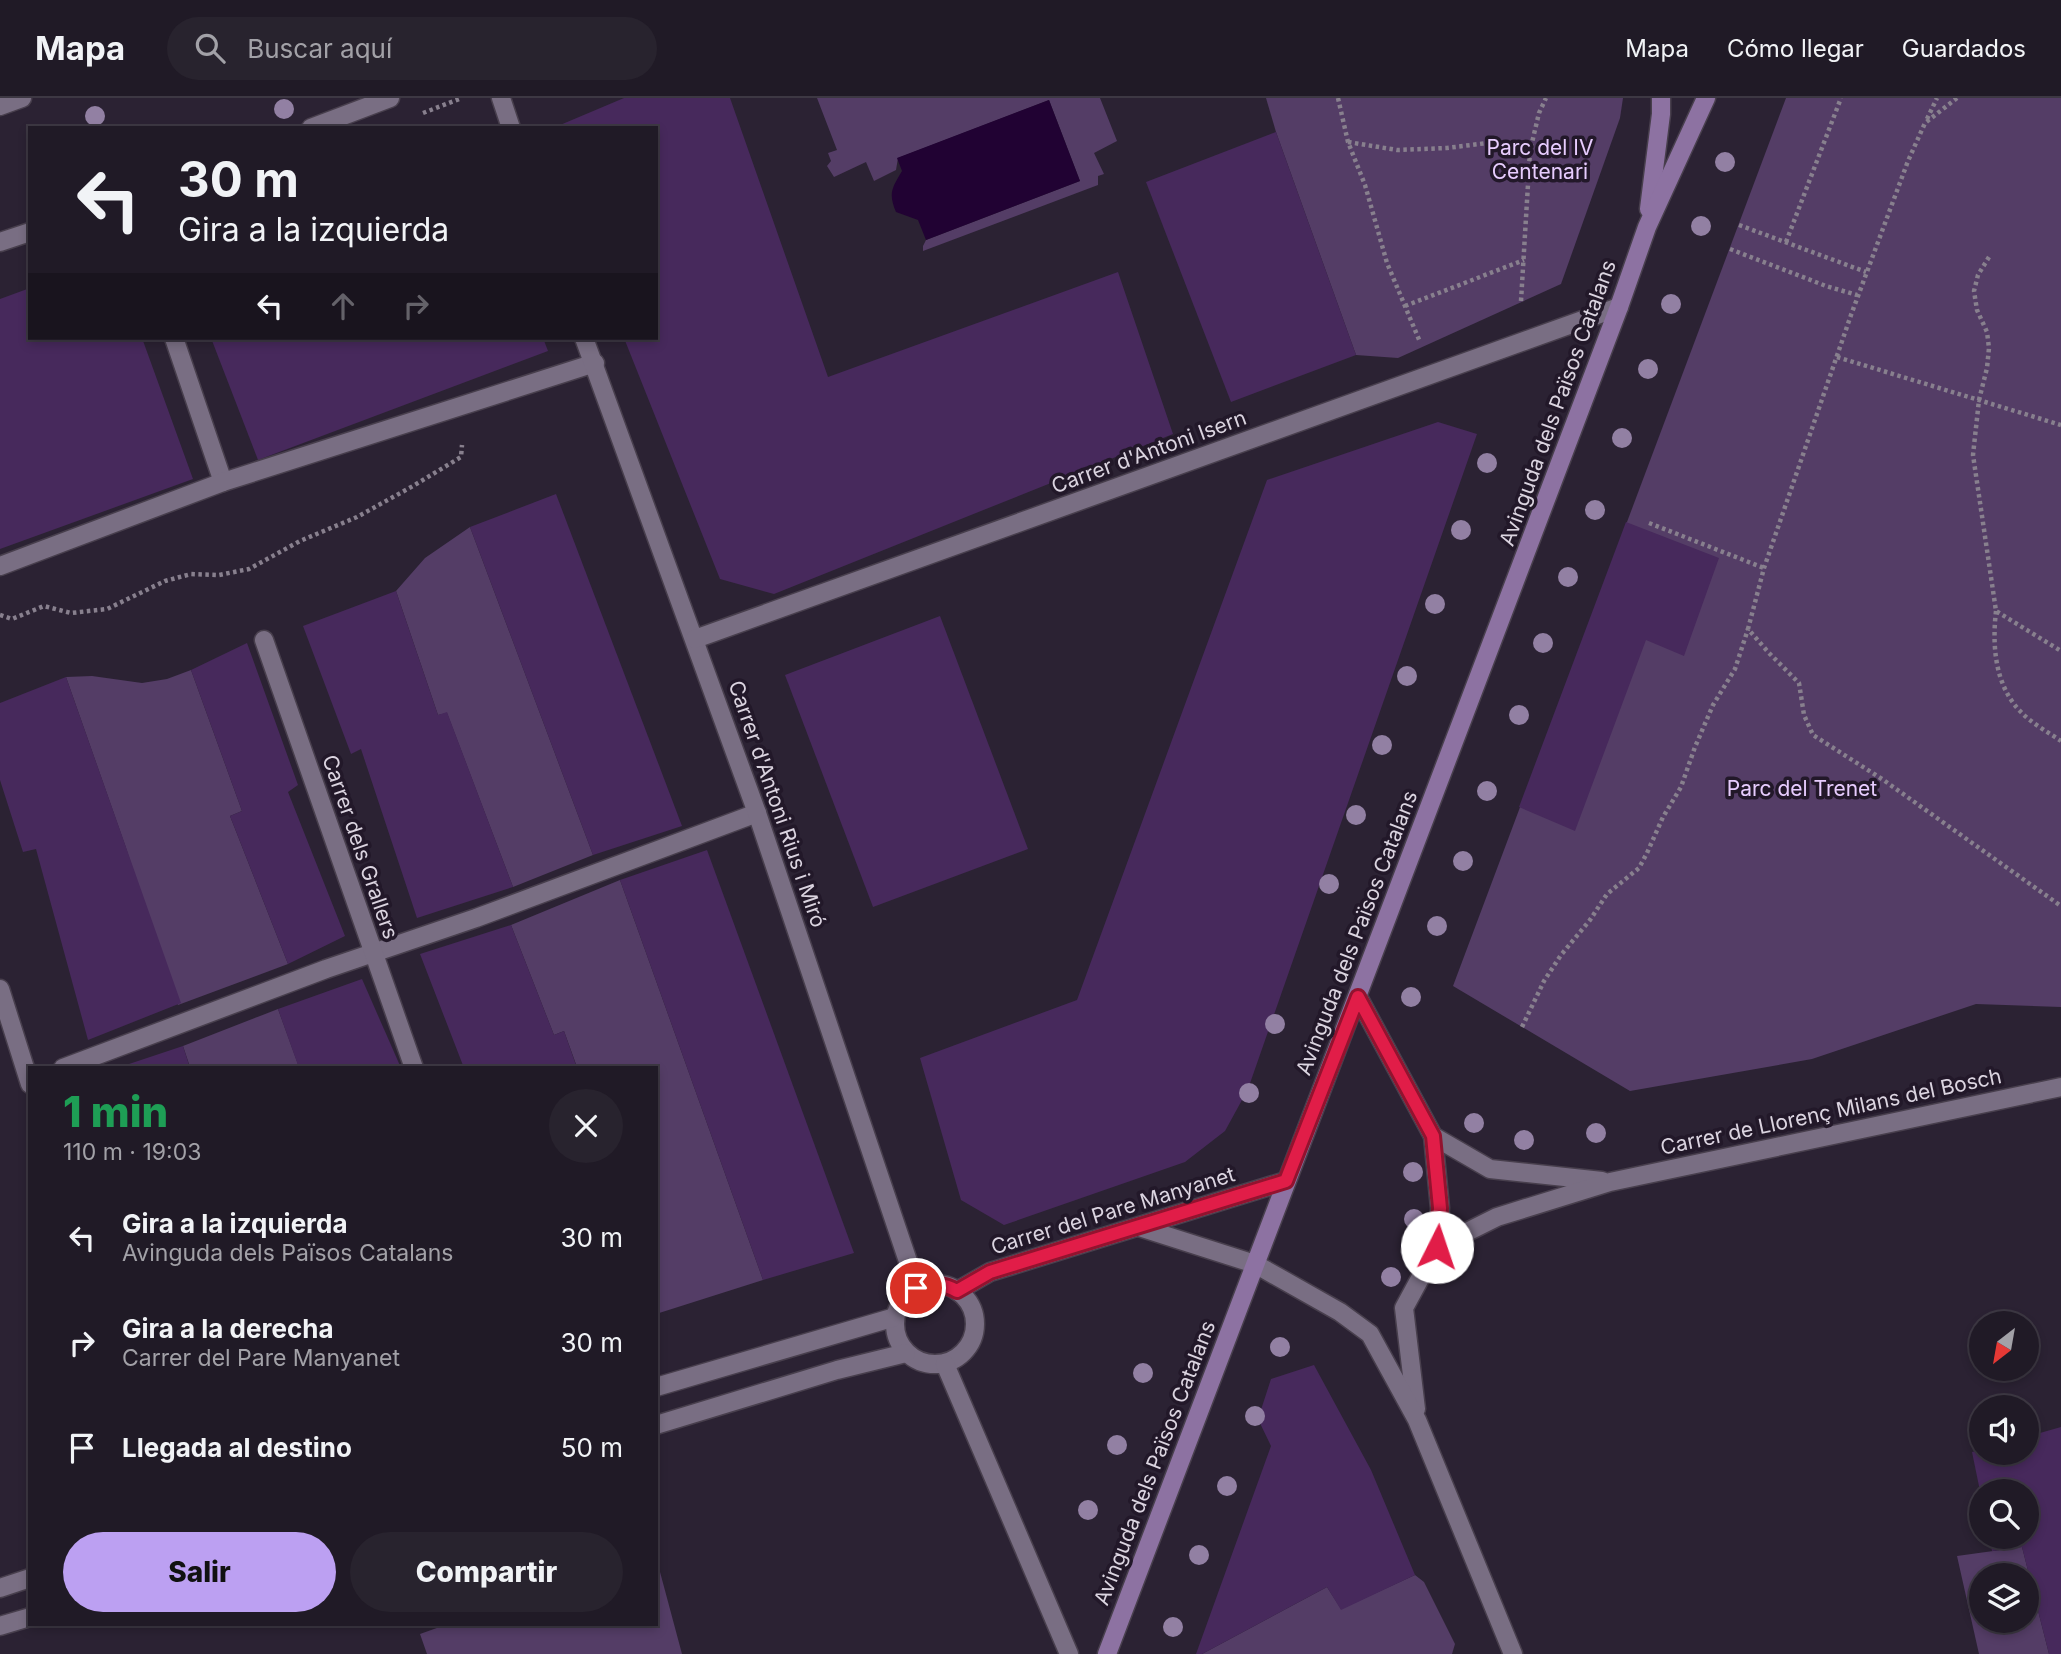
<!DOCTYPE html>
<html lang="es">
<meta charset="utf-8">
<style>
body{margin:0;font-family:Inter,sans-serif;background:#28232e;color:#f1f3f6;height:100vh;display:flex;flex-direction:column;font-size:26px;white-space:nowrap}
*{box-sizing:border-box;margin:0}
p{font-size:23px;color:#a2a1a7}
.icon{flex:none;width:38px;height:38px;fill:none;stroke:currentColor;stroke-width:2;stroke-linecap:round;stroke-linejoin:round}
.map{position:relative;flex:1;overflow:hidden}
.details{position:absolute;left:28px;top:968px;width:630px;height:560px;display:flex;flex-direction:column;background:#201a26;border-radius:0px;box-shadow:0 4px 10px #0003,0 0 0 2px #3d3843}
.details>*{flex:none}
.hud{position:absolute;left:28px;top:28px;width:630px;height:214px;border-radius:0px;box-shadow:0 4px 10px #0003,0 0 0 2px #3d3843;background:#201a26;color:#f1f3f6;overflow:hidden}
.needle{width:46px;rotate:211deg}
.fabs{position:absolute;left:1969px;top:1213px;display:grid;gap:14px}
.fabs a{display:grid;place-items:center;width:70px;height:70px;border-radius:50%;background:#201a26;box-shadow:0 4px 10px #0003,0 0 0 2px #3d3843;font-size:35px}
.pin{position:absolute;display:grid;place-items:center;width:60px;height:60px;color:#fff;margin:-30px;border:4px solid #fff;border-radius:50%;box-shadow:0 2px 7px #0007}
.me{position:absolute;width:77px;margin:-38px;rotate:4deg;stroke-linejoin:round;filter:drop-shadow(0 0 5px #0008)}
.turn{display:flex;align-items:center;gap:24px;height:147px;padding:0 35px;font-size:32px}
.turn .icon{width:91px;height:91px;stroke-width:2.5}
.turn b{display:block;font-size:49px;line-height:60px}
.lanes{display:flex;align-items:center;height:66px;padding:0 35px;background:#0003;justify-content:center;gap:35px;direction:ltr}
.lanes .off{opacity:.35}
.round{display:grid;place-items:center;flex:none;width:74px;height:74px;border-radius:37px;background:#28232e}
.summary{display:flex;align-items:center;justify-content:space-between;height:119px;padding:0 35px}
h1{font-size:42px;font-weight:800;line-height:52px;color:#1e9e55}
.button{display:flex;gap:14px;margin-top:auto;padding:14px 35px}
.button a{flex:1;height:80px;border-radius:42px;background:#bca0f2;color:#111;font-size:28px;font-weight:800;line-height:80px;text-align:center}
.button a+a{background:#28232e;color:#f1f3f6}
ul{padding:0;list-style:none}
li{display:flex;align-items:center;gap:21px;height:105px;padding:0 35px}
li div{flex:1}
li b{display:block;font-size:26px}
li em{font-style:normal}
header{display:flex;align-items:center;gap:42px;box-sizing:border-box;height:98px;padding:0 35px;background:#201a26;border-bottom:2px solid #3d3843}
header strong{font-size:33px}
nav{display:flex;gap:38px;margin-inline-start:auto;font-size:24px}
.search{width:490px;height:63px;background:#28232e;display:flex;align-items:center;gap:18px;box-sizing:border-box;padding:0 24px;border-radius:38px;color:#a2a1a7;font-size:26px}
.map>svg:first-child{display:block}
</style>
<header>
<strong>Mapa</strong>
<div class="search"><svg class="icon" aria-label="search" viewBox="0 0 24 24"><circle cx="10" cy="10" r="6"/><path d="M15 15l6 6"/></svg>Buscar aquí</div>
<nav><a>Mapa</a><a>Cómo llegar</a><a>Guardados</a></nav>
</header>
<div class="map">
<svg width="2061" height="1556" viewBox="0 0 2061 1556">
<rect width="100%" height="100%" fill="#2b2233"/>
<g fill="#543d66" fill-rule="evenodd">
<path d="M817,0H1100L1117,43L1094,55L1104,76L1098,78V87L923,153V148L926,142L1080,83L1049,2L898,60L896,72L874,83L866,64L834,79L827,68L831,63L828,55L837,52Z"/>
<path d="M1266,0H1623L1620,20L1561,186L1398,260L1356,257L1276,34Z"/>
<path d="M1786,0H2061V909L1976,906L1812,961L1630,993L1453,888Z"/>
<path d="M470,429L593,757L513,789L447,615L438,617L396,493L425,460Z"/>
<path d="M191,572L242,713L230,718L288,866L178,907L125,747L66,579L92,578L142,585L167,581Z"/>
<path d="M620,782L763,1182L656,1216V970L577,969L564,933L554,937L511,827Z"/>
<path d="M278,911L299,969H190L183,948Z"/>
<path d="M2022,1449L2049,1556H1979L1957,1458ZM1981,1477H2026V1522H1981Z"/>
<path d="M656,1459L682,1556H427L420,1536L448,1526H656Z"/>
<path d="M1415,1477L1424,1484L1455,1546L1452,1556H1202L1327,1489L1341,1511Z"/>
</g>
<path fill="#210233" d="M1049,2L1080,83L926,142L918,122L896,114C888,95 892,90 902,73L897,60Z"/>
<g fill="#47295c">
<path d="M624,0H730L828,279L1118,174L1173,336L774,496L720,481L624,240H656V30H553Z"/>
<path d="M1276,34L1356,257L1231,304L1146,84Z"/>
<path d="M30,190V240H142L193,381L0,451V201Z"/>
<path d="M211,240H543L548,253L258,362Z"/>
<path d="M1438,324L1477,336L1248,991L1225,1033L1185,1064L1004,1127L961,1102L920,960L1077,902L1267,382Z"/>
<path d="M556,396L682,728L593,757L470,429Z"/>
<path d="M1626,424L1719,460L1684,558L1646,542L1575,733L1519,709Z"/>
<path d="M396,493L438,617L447,614L513,789L417,820L361,651L351,656L303,528Z"/>
<path d="M940,518L1028,751L873,809L785,577Z"/>
<path d="M247,545L298,687L288,694L345,838L288,866L230,718L242,713L191,572Z"/>
<path d="M66,579L181,905L88,942L36,751L23,754L0,682V605Z"/>
<path d="M707,752L854,1155L763,1182L620,782Z"/>
<path d="M511,827L554,937L564,933L577,970H464L420,856Z"/>
<path d="M362,881L401,970H299L278,911Z"/>
<path d="M183,948L190,970H120V969Z"/>
<path d="M1314,1267L1371,1372L1415,1477L1341,1512L1327,1489L1202,1556H1196L1271,1348L1258,1321L1271,1281Z"/>
<path d="M2061,1329V1556H2049L2022,1449L1992,1453L1989,1438H2026V1393H1980L1972,1354L1981,1352V1354H2026V1339Z"/>
</g>
<g fill="none" stroke-linecap="round" stroke-linejoin="round">
<g stroke="#483f4d" stroke-width="21">
<g id="pedestrian">
<path d="M174,240L223,384"/>
<path d="M0,468L223,384L595,265"/>
<path d="M63,970L326,871L476,820L757,715"/>
</g>
</g>
<g stroke="#483f4d" stroke-width="21">
<g id="minor">
<path d="M501,0L511,30"/>
<path d="M0,8L22,0"/>
<path d="M311,30L390,0"/>
<path d="M0,144L30,134"/>
<path d="M584,240L757,715L917,1190"/>
<path d="M695,541L1619,209"/>
<path d="M264,542L414,970"/>
<path d="M0,891L30,986"/>
<path d="M1358,899L1433,1038L1440,1110L1437,1149L1404,1210L1416,1311"/>
<path d="M1433,1038L1490,1071L1602,1083"/>
<path d="M1139,1129L1255,1166L1340,1214L1370,1236L1417,1322L1513,1556"/>
<path d="M1437,1149L1497,1119L1610,1084L2061,989"/>
<circle cx="935" cy="1226" r="40"/>
<path d="M957,1193L990,1174L1286,1083"/>
<path d="M945,1266L1069,1556"/>
<path d="M656,1289L895,1219"/>
<path d="M656,1327L837,1272L906,1255"/>
<path d="M0,1490L30,1480"/>
<path d="M0,1528L30,1519"/>
</g>
</g>
<g stroke="#483f4d" stroke-width="21">
<g id="secondary">
<path d="M1649,111L1661,16V0"/>
<path d="M1107,1556L1501,520L1619,209L1647,129L1706,0"/>
</g>
</g>
<g stroke="#88808e" stroke-width="4.5" stroke-dasharray="3.5 3.5" stroke-linecap="butt">
<path d="M1338,0L1348,44L1365,87L1387,165L1420,244"/>
<path d="M1957,0L1925,25L1908,63L1851,217L1764,470L1748,531L1769,555L1799,585L1804,617L1813,637L1882,681L2061,808"/>
<path d="M423,15L462,0"/>
<path d="M1927,21L1937,0"/>
<path d="M1348,44L1397,52L1447,50L1495,44L1530,53"/>
<path d="M1739,127L1866,174"/>
<path d="M1786,144L1841,0"/>
<path d="M1730,151L1826,188L1857,197"/>
<path d="M1989,159L1978,177L1974,193L1977,212L1987,234L1989,250L1987,270L1979,302L1973,357L1996,513L2061,553"/>
<path d="M1521,203L1530,53L1539,15L1546,0"/>
<path d="M1405,208L1524,162"/>
<path d="M1837,259L2061,327"/>
<path d="M1649,425L1764,470"/>
<path d="M1996,513C1992,548 1995,587 2020,613C2031,625 2048,634 2061,643"/>
<path d="M0,517L12,521L44,508L71,515L107,511L165,483L191,476L219,477L249,471L300,443L357,419L413,388L461,359L462,347"/>
<path d="M1522,929L1544,883L1561,857L1590,822L1607,796L1639,770L1647,755L1663,719L1681,689L1695,649L1713,607L1735,571L1748,531"/>
</g>
<use href="#pedestrian" stroke="#796e83" stroke-width="18"/>
<use href="#minor" stroke="#796e83" stroke-width="18"/>
<use href="#secondary" stroke="#8d72a2" stroke-width="18"/>
</g>
<g fill="#9280a3">
<circle cx="284" cy="11" r="10"/>
<circle cx="95" cy="18" r="10"/>
<circle cx="1725" cy="64" r="10"/>
<circle cx="1701" cy="128" r="10"/>
<circle cx="1671" cy="206" r="10"/>
<circle cx="1648" cy="271" r="10"/>
<circle cx="1622" cy="340" r="10"/>
<circle cx="1487" cy="365" r="10"/>
<circle cx="1595" cy="412" r="10"/>
<circle cx="1461" cy="432" r="10"/>
<circle cx="1568" cy="479" r="10"/>
<circle cx="1435" cy="506" r="10"/>
<circle cx="1543" cy="545" r="10"/>
<circle cx="1407" cy="578" r="10"/>
<circle cx="1519" cy="617" r="10"/>
<circle cx="1382" cy="647" r="10"/>
<circle cx="1487" cy="693" r="10"/>
<circle cx="1356" cy="717" r="10"/>
<circle cx="1463" cy="763" r="10"/>
<circle cx="1329" cy="786" r="10"/>
<circle cx="1437" cy="828" r="10"/>
<circle cx="1411" cy="899" r="10"/>
<circle cx="1275" cy="926" r="10"/>
<circle cx="1249" cy="995" r="10"/>
<circle cx="1474" cy="1025" r="10"/>
<circle cx="1596" cy="1035" r="10"/>
<circle cx="1524" cy="1042" r="10"/>
<circle cx="1413" cy="1074" r="10"/>
<circle cx="1414" cy="1121" r="10"/>
<circle cx="1391" cy="1179" r="10"/>
<circle cx="1280" cy="1249" r="10"/>
<circle cx="1143" cy="1275" r="10"/>
<circle cx="1255" cy="1318" r="10"/>
<circle cx="1117" cy="1347" r="10"/>
<circle cx="1227" cy="1388" r="10"/>
<circle cx="1088" cy="1412" r="10"/>
<circle cx="1199" cy="1457" r="10"/>
<circle cx="1173" cy="1529" r="10"/>
</g>
<g fill="none" stroke-linecap="round" stroke-linejoin="round">
<g stroke="#92132f" stroke-width="18">
<path id="route" d="M916,1190C934,1187 940,1184 957,1193L990,1174L1286,1083L1358,899L1433,1038L1440,1110L1437,1149"/>
</g>
<use href="#route" stroke="#e11d48" stroke-width="12"/>
</g>
<g text-anchor="middle" stroke-width="7" stroke-linejoin="round" paint-order="stroke">
<g font-size="21" fill="#e7ccfe" stroke="#221829">
<text x="1540" y="57">Parc del IV<tspan x="1540" dy="24">Centenari</tspan></text>
<text x="1802" y="698">Parc del Trenet</text>
</g>
<g font-size="21" fill="#dbd4e0" stroke="#221829">
<text transform="translate(1558 305) rotate(-70)" y="7">Avinguda dels Països Catalans</text>
<text transform="translate(1149 354) rotate(-20)" y="7">Carrer d'Antoni Isern</text>
<text transform="translate(777 706) rotate(71)" y="7">Carrer d'Antoni Rius i Miró</text>
<text transform="translate(360 749) rotate(71)" y="7">Carrer dels Grallers</text>
<text transform="translate(1357 835) rotate(-69)" y="7">Avinguda dels Països Catalans</text>
<text transform="translate(1831 1014) rotate(-12)" y="7">Carrer de Llorenç Milans del Bosch</text>
<text transform="translate(1113 1113) rotate(-17)" y="7">Carrer del Pare Manyanet</text>
<text transform="translate(1155 1365) rotate(-69)" y="7">Avinguda dels Països Catalans</text>
</g>
</g>
</svg>
<div class="fabs">
<a><svg class="needle" viewBox="-14 -14 28 28"><path d="M0-13l5 13h-10z" fill="#e53935"/><path d="M0 13l5-13h-10z" fill="#a2a1a7"/></svg></a>
<a><svg class="icon" aria-label="sound" viewBox="0 0 24 24"><path d="M4 9h4l5-4v14l-5-4H4zM17 9q2 3 0 6"/></svg></a>
<a><svg class="icon" aria-label="search" viewBox="0 0 24 24"><circle cx="10" cy="10" r="6"/><path d="M15 15l6 6"/></svg></a>
<a><svg class="icon" aria-label="layers" viewBox="0 0 24 24"><path d="M12 4l9 5-9 5-9-5zM3 14l9 5 9-5"/></svg></a>
</div>
<div class="pin" style="left:916px;top:1190px;background:#d93025"><svg class="icon" aria-label="arrive" viewBox="0 0 24 24"><path d="M6 21V4h12l-3 4 3 4H6"/></svg></div>
<svg class="me" style="left:1437px;top:1149px" viewBox="-20 -20 40 40"><circle r="19" fill="#fff"/><path d="M0-13L10 11 0 6-10 11z" fill="#e11d48"/></svg>
<div class="hud">
<div class="turn"><svg class="icon" aria-label="left" viewBox="0 0 24 24"><path d="M17 20v-9H6M10 6l-5 5 5 5"/></svg><div><b>30 m</b>Gira a la izquierda</div></div>
<div class="lanes"><svg class="icon" aria-label="left" viewBox="0 0 24 24"><path d="M17 20v-9H6M10 6l-5 5 5 5"/></svg><svg class="icon off" aria-label="ahead" viewBox="0 0 24 24"><path d="M12 20V5M6 11l6-6 6 6"/></svg><svg class="icon off" aria-label="right" viewBox="0 0 24 24"><path d="M7 20v-9h11M14 6l5 5-5 5"/></svg></div>
</div>
<section class="details">
<div class="summary"><div><h1>1 min</h1><p>110 m · 19:03</p></div><a class="round"><svg class="icon" aria-label="close" viewBox="0 0 24 24"><path d="M6 6l12 12M18 6L6 18"/></svg></a></div>
<ul>
<li><svg class="icon" aria-label="left" viewBox="0 0 24 24"><path d="M17 20v-9H6M10 6l-5 5 5 5"/></svg><div><b>Gira a la izquierda</b><p>Avinguda dels Països Catalans</p></div><em>30 m</em></li>
<li><svg class="icon" aria-label="right" viewBox="0 0 24 24"><path d="M7 20v-9h11M14 6l5 5-5 5"/></svg><div><b>Gira a la derecha</b><p>Carrer del Pare Manyanet</p></div><em>30 m</em></li>
<li><svg class="icon" aria-label="arrive" viewBox="0 0 24 24"><path d="M6 21V4h12l-3 4 3 4H6"/></svg><div><b>Llegada al destino</b></div><em>50 m</em></li>
</ul>
<div class="button"><a>Salir</a><a>Compartir</a></div>
</section>
</div>
